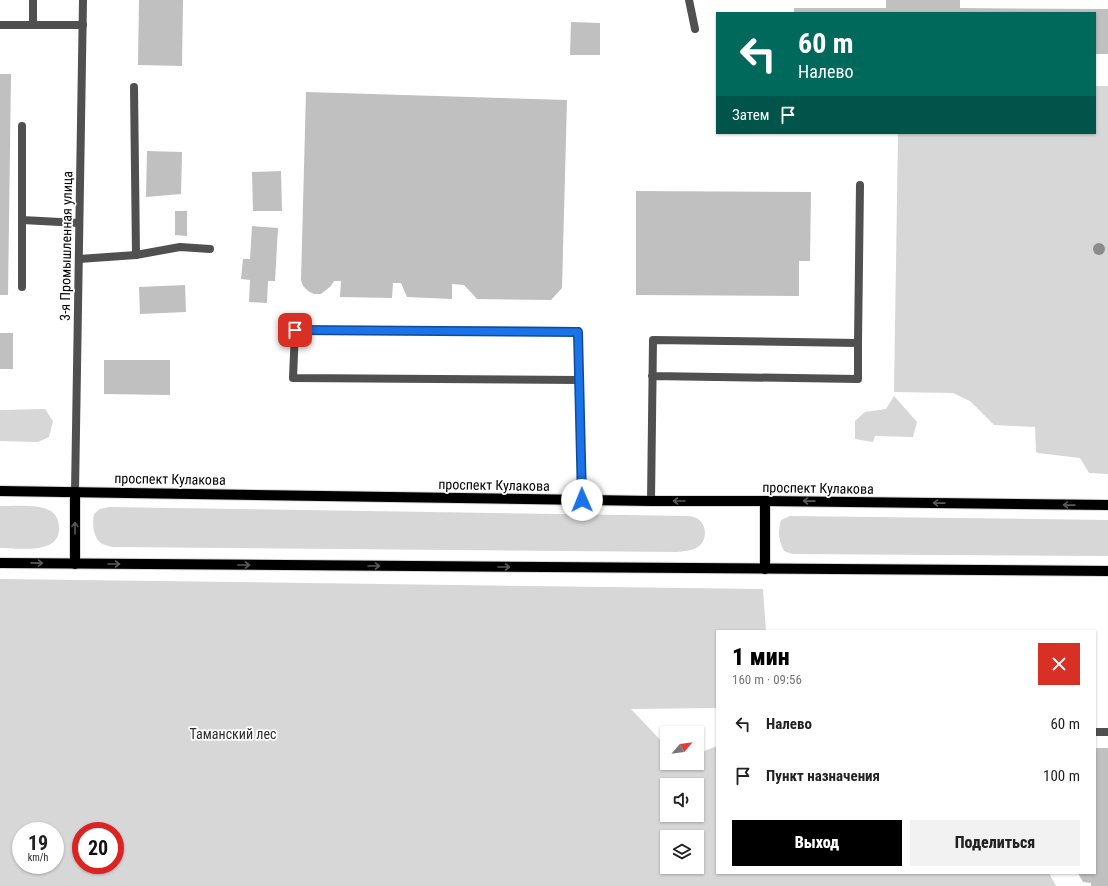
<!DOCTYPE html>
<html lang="ru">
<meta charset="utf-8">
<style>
body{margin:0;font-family:"Roboto Condensed",sans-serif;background:#f2f2f2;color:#222;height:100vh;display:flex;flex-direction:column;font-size:15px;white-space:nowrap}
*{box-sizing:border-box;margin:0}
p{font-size:13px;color:#767676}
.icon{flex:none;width:22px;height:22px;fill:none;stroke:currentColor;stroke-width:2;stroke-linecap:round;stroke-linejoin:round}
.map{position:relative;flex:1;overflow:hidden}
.sheet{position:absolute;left:716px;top:630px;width:380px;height:244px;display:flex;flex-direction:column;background:#fff;border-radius:0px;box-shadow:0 1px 3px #0004}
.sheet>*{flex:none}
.top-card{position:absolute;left:716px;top:12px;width:380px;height:122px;border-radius:0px;box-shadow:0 1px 3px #0004;background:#00695c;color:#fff;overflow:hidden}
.needle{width:26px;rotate:62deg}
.tools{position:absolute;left:660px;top:726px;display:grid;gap:8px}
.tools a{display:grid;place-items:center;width:44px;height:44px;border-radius:0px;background:#fff;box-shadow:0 1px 3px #0004;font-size:20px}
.speed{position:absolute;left:12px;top:822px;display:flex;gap:8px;font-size:20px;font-weight:700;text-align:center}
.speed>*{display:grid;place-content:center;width:52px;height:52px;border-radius:50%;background:#fff;box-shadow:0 1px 3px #0004;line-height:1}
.speed small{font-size:10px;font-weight:400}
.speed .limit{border:6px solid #d22;background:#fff;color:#111}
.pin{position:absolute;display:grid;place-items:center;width:34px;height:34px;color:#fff;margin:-17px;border-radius:8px;box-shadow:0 2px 6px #0006}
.me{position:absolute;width:44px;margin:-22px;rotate:359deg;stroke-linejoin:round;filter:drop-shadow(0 0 3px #0008)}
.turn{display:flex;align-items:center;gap:14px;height:84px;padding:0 16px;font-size:18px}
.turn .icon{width:52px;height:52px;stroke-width:2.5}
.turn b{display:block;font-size:28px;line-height:34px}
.then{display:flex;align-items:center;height:38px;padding:0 16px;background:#0003;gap:8px;font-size:15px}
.round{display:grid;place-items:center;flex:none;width:42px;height:42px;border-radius:0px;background:#f2f2f2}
.overview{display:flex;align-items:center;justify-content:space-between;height:68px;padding:0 16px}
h1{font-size:24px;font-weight:800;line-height:30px;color:#000}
.button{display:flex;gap:8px;margin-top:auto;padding:8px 16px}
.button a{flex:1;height:46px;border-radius:0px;background:#000;color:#fff;font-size:16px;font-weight:800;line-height:46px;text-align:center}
.button a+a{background:#f2f2f2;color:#222}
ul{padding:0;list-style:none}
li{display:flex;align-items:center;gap:12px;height:52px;padding:0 16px}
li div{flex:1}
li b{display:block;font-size:15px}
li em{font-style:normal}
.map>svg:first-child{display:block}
</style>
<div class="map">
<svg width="1108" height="886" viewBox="0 0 1108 886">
<rect width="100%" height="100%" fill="#fff"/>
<g fill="#d7d7d7" fill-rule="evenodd">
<path d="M1095,86H1108V474L1089,473L1080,458L1038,453L1036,452L1035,427L994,425L970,401L953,393L894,392L898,133H1095Z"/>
<path d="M894,396L917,422L913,437L875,436L873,442L855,439V421L865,412L886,409Z"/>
<path d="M45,409L53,421L49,437L38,442L0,441V410Z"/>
<path d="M0,506C13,506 38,504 49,510C56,514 59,520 59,528C60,555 18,548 0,548Z"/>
<path d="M109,507L689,516C692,517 696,517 698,519C708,526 707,543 696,548C690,551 684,551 677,552L112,547C109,546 105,545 102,544C93,538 92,524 94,514L100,509Z"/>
<path d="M790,516L1108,520V556L792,554L784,551C778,540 778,532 781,520Z"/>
<path d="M0,579L763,589L766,631H717V708L631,709L667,747V763H697V754L717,746V873H1049L1056,886H0ZM667,785H697V815H667ZM21,831H55V865H21ZM81,831H115V865H81ZM667,837H697V867H667Z"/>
</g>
<g fill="#c0c0c0">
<path d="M139,0H183L182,66L138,65Z"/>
<path d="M886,0H960V8L1108,9V54H1095V13H794V8H886Z"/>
<path d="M571,22L600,23V55H570Z"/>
<path d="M0,74H11L8,295H0Z"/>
<path d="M306,92L567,100L562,288L551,300L477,299L464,285L452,284V299L407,297L401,283H393L392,298L340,297L341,281H334L331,286L321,294H314L308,291L303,286L301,280Z"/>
<path d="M147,151L182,152L181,194L146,197Z"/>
<path d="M281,171L282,211H253L252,172Z"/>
<path d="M636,191L811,192L810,261H799V296L636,295Z"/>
<path d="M175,211H187V236L175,235Z"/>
<path d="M252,226L278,228L275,281H268L267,303L249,302L250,280L241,279L243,259H250Z"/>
<path d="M185,285L186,312L140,314L139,287Z"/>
<rect x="0" y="333" width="13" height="36"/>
<path d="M104,360H170V395L104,394Z"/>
<path d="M1095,748H1108V886H1091V883L1083,882L1078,873H1095Z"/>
</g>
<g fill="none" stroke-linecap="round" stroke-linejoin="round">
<g stroke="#dbdbdb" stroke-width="12">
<g id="primary">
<path d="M0,491L651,501H765L1108,505"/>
<path d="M765,501V569"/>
<path d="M0,563L1108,571"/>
<path d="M75,564V492"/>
</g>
</g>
<g stroke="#505050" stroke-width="8">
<path d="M33,0V25"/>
<path d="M689,0L695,29"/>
<path d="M0,25H83"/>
<path d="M134,87L136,255"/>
<path d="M22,220L79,223"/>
<path d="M79,259L136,255L180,247L210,249"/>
<path d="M22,287V126"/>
<path d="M858,343L860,185"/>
<path d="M580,380L293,378L295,330L578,331L582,500"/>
<path d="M651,501L653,340L858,343V379L652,376"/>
<path d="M1095,732H1108"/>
</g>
<path stroke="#505050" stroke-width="8" d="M75,492L83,0"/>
<use href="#primary" stroke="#000" stroke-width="10"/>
</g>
<circle fill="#8c8c8c" cx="1099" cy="249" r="6"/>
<defs><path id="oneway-shaft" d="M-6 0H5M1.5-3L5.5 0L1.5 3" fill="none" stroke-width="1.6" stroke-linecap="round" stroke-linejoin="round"/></defs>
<g stroke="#595959">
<use href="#oneway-shaft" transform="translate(679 501) rotate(180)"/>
<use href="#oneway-shaft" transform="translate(809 501) rotate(-179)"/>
<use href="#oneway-shaft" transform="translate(939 503) rotate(-179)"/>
<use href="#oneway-shaft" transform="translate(1069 505) rotate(-179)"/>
<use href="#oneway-shaft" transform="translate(75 528) rotate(-90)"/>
<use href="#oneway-shaft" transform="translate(37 563) rotate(1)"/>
<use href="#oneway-shaft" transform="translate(114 564)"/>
<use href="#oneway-shaft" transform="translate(244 565)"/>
<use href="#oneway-shaft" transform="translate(374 566)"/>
<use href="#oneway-shaft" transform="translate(504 567)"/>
</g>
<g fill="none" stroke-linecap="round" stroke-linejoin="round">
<g stroke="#114b97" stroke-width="10">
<path id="route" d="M295,330L578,332L582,500"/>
</g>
<use href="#route" stroke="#1a73e8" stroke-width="7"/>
</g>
<g text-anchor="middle" stroke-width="3.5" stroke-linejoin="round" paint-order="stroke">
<g font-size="14" fill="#000" stroke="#fff">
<text transform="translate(66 246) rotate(-89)" y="5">3-я Промышленная улица</text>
<text transform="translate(170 479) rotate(1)" y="5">проспект Кулакова</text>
<text transform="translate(494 485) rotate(1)" y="5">проспект Кулакова</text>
<text transform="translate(818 488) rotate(1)" y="5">проспект Кулакова</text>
</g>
<g font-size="14" fill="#2e2e2e" stroke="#fff">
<text x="233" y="739">Таманский лес</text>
</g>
</g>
</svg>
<div class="tools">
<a><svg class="needle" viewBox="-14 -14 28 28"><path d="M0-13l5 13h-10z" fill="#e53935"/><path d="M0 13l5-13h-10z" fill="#767676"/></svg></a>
<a><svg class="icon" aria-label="sound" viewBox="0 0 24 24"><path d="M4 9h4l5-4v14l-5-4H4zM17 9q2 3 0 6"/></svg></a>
<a><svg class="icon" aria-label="layers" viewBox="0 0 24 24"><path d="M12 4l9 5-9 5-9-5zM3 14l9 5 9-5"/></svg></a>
</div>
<div class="speed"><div>19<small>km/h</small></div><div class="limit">20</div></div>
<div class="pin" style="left:295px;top:330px;background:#d93025"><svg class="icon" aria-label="arrive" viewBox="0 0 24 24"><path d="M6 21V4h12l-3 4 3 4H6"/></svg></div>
<svg class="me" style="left:582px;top:500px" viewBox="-20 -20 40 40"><circle r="19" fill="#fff"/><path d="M0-13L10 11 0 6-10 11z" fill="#1a73e8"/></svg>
<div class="top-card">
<div class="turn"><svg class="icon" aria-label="left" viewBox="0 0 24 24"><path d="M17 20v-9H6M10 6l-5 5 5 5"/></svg><div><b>60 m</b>Налево</div></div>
<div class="then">Затем<svg class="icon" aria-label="arrive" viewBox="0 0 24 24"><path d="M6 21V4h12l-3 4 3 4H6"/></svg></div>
</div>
<section class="sheet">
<div class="overview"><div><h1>1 мин</h1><p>160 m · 09:56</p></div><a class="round" style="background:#d93025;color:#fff"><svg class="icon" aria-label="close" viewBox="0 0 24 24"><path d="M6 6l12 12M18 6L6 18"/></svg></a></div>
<ul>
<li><svg class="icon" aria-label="left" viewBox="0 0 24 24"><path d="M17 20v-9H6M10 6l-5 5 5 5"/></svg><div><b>Налево</b></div><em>60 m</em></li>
<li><svg class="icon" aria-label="arrive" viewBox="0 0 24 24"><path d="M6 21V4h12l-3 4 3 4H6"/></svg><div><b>Пункт назначения</b></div><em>100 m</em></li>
</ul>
<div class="button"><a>Выход</a><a>Поделиться</a></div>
</section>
</div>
